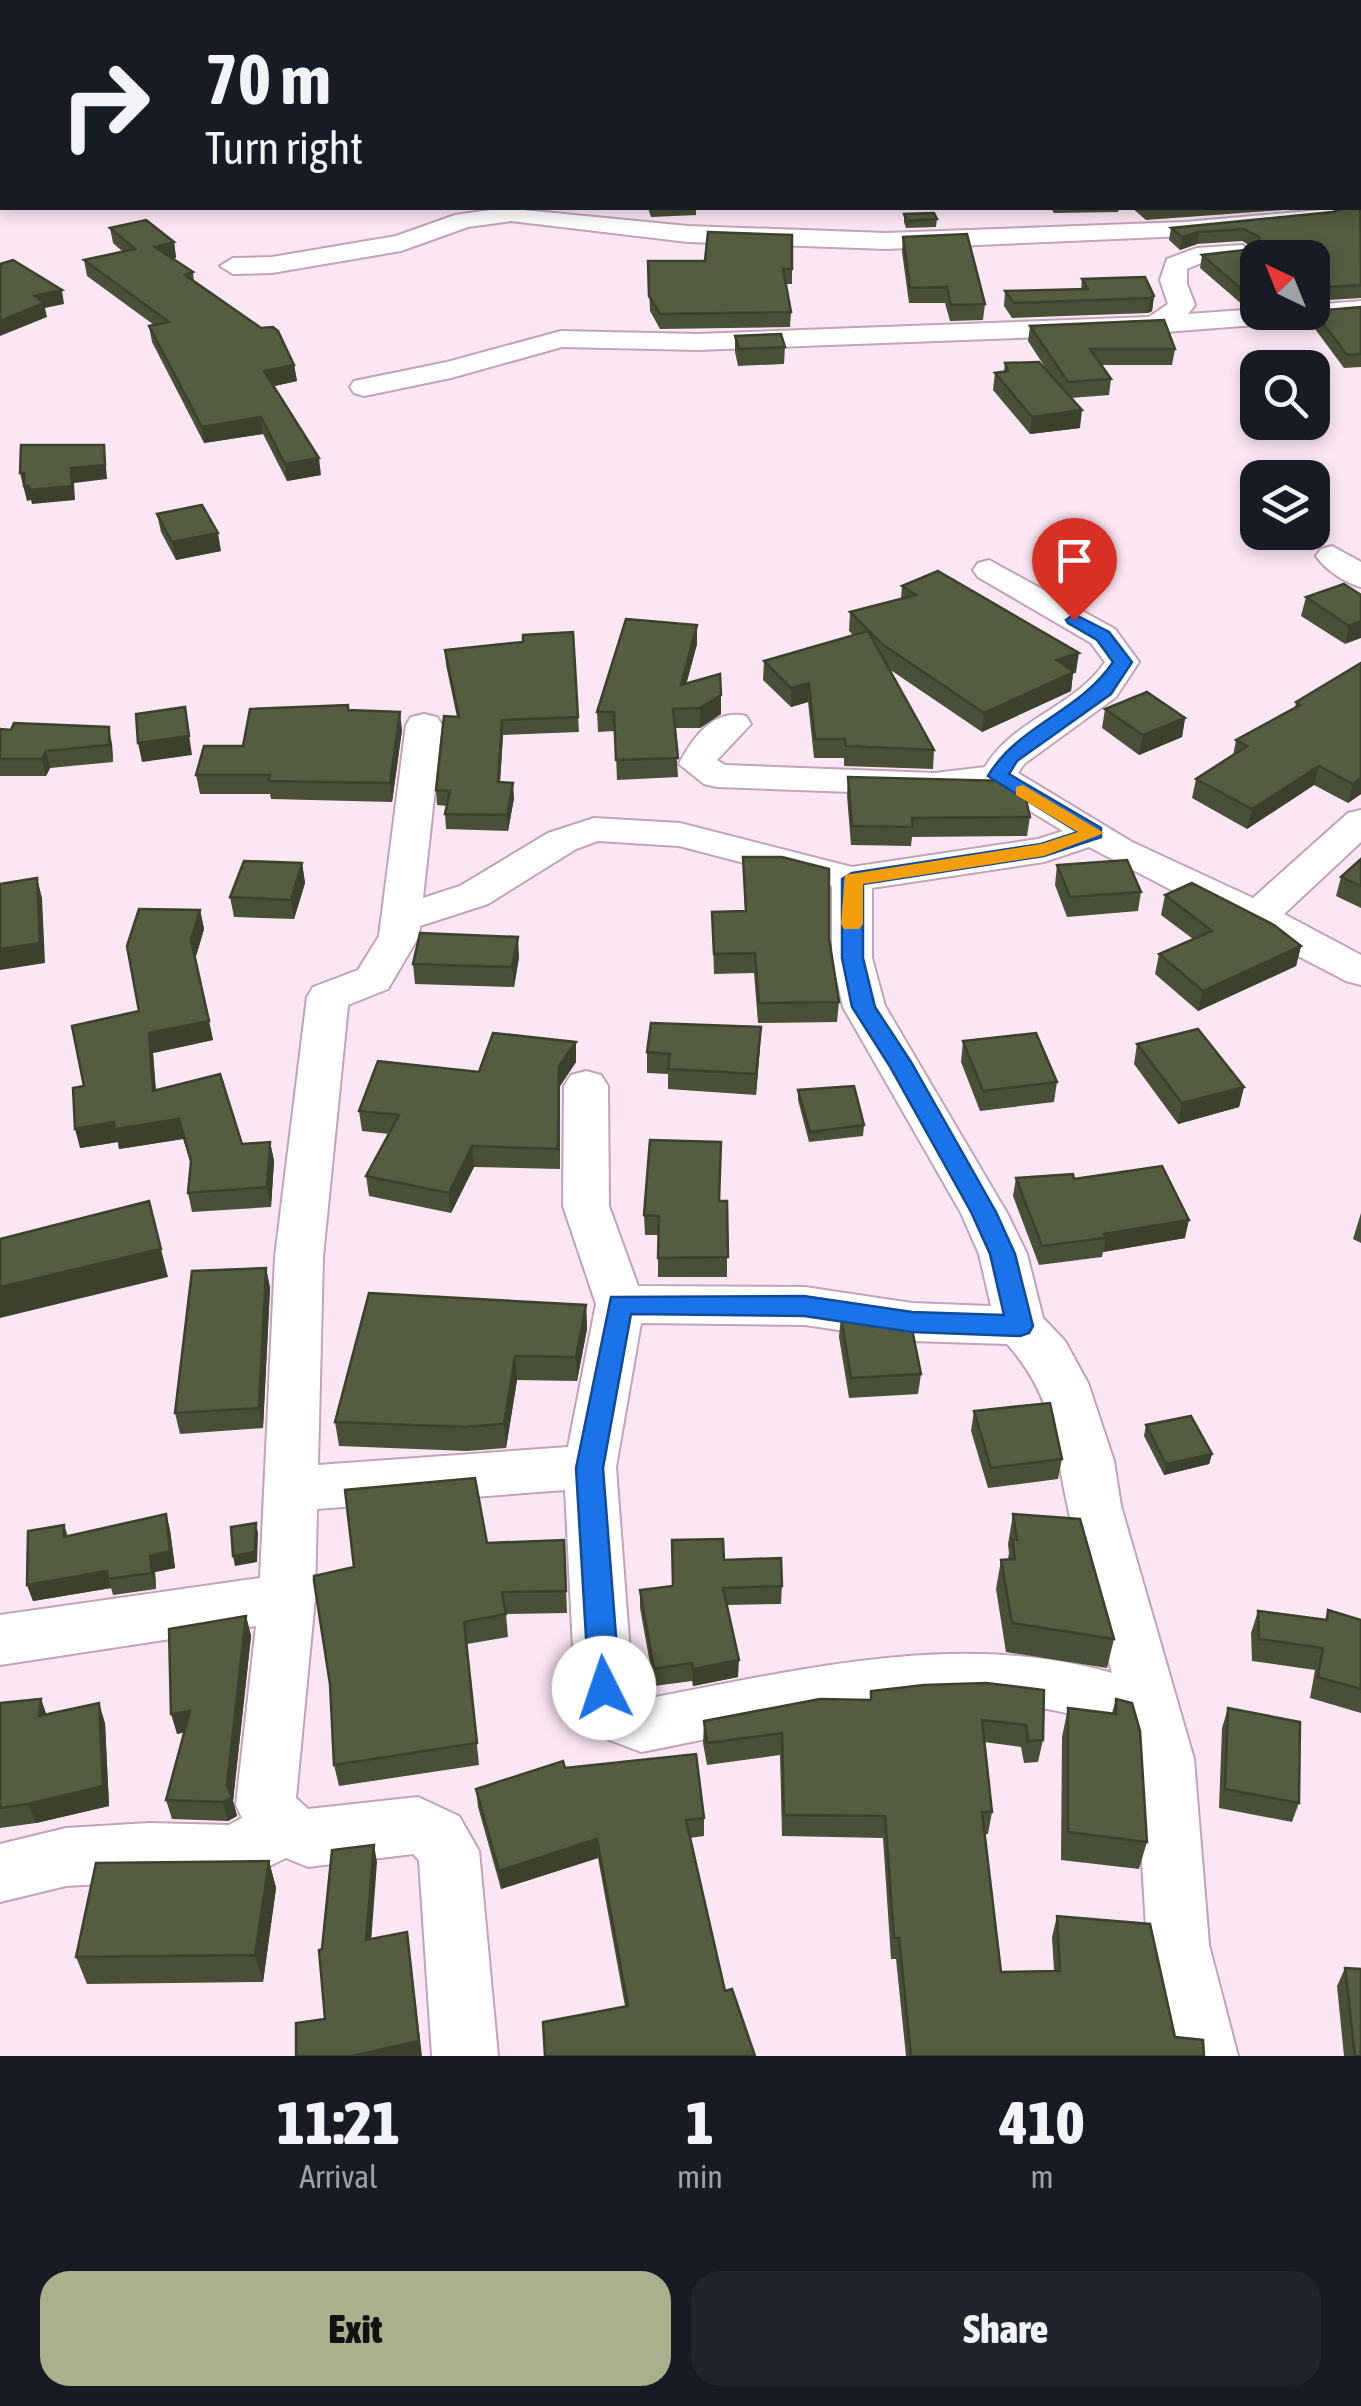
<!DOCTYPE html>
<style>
body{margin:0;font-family:"Asap Condensed",sans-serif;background:#20242c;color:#f1f3f6;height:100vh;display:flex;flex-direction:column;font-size:38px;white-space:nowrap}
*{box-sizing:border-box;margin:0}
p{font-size:32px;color:#9ea1a6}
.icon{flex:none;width:55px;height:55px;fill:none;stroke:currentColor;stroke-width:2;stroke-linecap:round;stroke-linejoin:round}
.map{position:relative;height:2056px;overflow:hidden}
.panel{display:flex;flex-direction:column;background:#171b24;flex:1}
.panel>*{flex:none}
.hud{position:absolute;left:0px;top:0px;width:1362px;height:210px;box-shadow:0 5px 15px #0003;background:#171b24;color:#f1f3f6;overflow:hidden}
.needle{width:65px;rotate:317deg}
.buttons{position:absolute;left:1240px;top:240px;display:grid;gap:20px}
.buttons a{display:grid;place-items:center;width:90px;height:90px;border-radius:20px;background:#171b24;box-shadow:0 5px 15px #0003;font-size:50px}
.pin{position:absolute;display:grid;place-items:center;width:85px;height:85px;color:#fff;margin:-102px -42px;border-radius:50% 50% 50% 0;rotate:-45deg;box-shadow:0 0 10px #0007}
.pin .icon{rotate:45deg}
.me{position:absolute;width:110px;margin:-55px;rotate:356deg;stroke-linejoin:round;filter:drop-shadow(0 0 8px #0008)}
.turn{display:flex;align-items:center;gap:35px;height:210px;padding:0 40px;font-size:45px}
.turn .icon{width:130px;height:130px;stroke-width:2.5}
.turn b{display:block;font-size:70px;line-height:85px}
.eta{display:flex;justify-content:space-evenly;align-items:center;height:170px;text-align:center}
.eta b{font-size:60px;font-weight:800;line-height:70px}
.primary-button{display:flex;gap:20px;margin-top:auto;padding:20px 40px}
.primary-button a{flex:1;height:115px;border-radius:30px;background:#a8b18c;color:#111;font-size:40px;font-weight:800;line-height:115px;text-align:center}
.primary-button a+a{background:#20242c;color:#f1f3f6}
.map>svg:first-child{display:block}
</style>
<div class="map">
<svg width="1361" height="2056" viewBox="0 0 1361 2056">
<rect width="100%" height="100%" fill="#fbe7f4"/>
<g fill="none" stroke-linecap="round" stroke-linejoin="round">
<g stroke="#c2a3b8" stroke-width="4">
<g id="minor">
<path d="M504,208L688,226L886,233L1185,222L1343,208L1339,219L1330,221L1185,236L886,249L688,242L511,221L468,227L401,251L272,273L233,274L220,266L233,258L272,257L396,236L455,215Z"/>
<path d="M1242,245L1255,253L1251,258L1201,263L1187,269V284L1195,305L1188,314L1258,309V312H1312V305L1361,301V317L1152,333L698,350L562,347L451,378L364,396L354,393L350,387L354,381L447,362L561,331L698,334L1149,317L1168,304L1160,280L1167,259L1197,248Z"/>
<path d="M1332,546L1361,562V587C1345,583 1326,570 1316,556L1321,549Z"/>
<path d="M989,560L1115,629L1139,662L1116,697L1024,764L1018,773L1132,842L1253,898L1348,813L1361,810V842L1284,914L1361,955V985L1346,981L1089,847L1044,862L872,888V958L885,1006L1007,1213L1027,1254L1043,1318L1065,1341L1088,1383L1114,1461L1121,1506L1194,1759L1209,1945L1238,2056H1172L1147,1945L1136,1759L1128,1729C1075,1713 1016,1700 961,1701C855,1704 744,1732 641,1752L607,1739L575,1688L565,1490L317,1509L315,1598L296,1798L308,1809L418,1797L459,1816L479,1851L498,2056H432L419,1860L413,1854L308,1867L286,1858L234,1883L149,1881L66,1886L0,1902V1844L66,1828L149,1823L229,1825L242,1818L236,1805L256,1626L0,1665V1615L260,1578L275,1257L307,997L313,987L358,970L379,936L406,725L411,717L424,714L437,717L442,725L423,898L460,886L548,833L594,818L680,823L852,867L1038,839L1063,831L992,788L935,795L717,787L704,784L679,764C692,738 714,708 746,716L751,724L717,760L725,765L935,773L985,767C1012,720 1075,707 1105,662L1091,643L978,577L973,570L978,563ZM598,841L679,846L832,886V958L843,1007L961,1213L979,1254L991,1306L912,1303L805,1287L638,1286L609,1206L608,1086L601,1075L586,1071L571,1075L564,1086L563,1206L596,1304L568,1447L318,1465L323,1257L348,1005L388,989L419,936L420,926L488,904L576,849ZM641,1323L805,1325L912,1341L1007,1344C1054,1396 1054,1444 1068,1508C1080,1563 1098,1618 1112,1673C959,1629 799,1670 645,1699L632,1680L616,1467Z"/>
</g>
</g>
<use href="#minor" fill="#fff" fill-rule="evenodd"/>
</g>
<g fill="#485037">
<path d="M40,0H81L82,2H45Z"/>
<path d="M119,0H371L360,2H126Z"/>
<path d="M1361,194V298L1312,301V258H1258V305L1244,306L1200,268L1202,255L1254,248L1242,241L1197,244L1180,250L1169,240L1171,228L1333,212L1360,208Z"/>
<path d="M648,208H696V215L651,217Z"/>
<path d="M1051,208H1119L1118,212L1054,213Z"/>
<path d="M1132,208H1310L1146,220Z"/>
<path d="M904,214L937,219L936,227L906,228L904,222Z"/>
<path d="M110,228L174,242L176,258H172L193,272L194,281L294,365L297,381L274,386L321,475L287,481L263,434L204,443L152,342L149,326L154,325L87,276L84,260L123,252L113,243Z"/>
<path d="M792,235V284H785L791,312L790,327L660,329L650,311L648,262L705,261Z"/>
<path d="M903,237L985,304L983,320L950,321L945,303H909L902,252Z"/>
<path d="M1082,279L1154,296L1152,311L1148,313L1012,318L1004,306L1005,291L1081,290Z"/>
<path d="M1361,307V367L1344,368L1312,325L1314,311Z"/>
<path d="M1030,326L1175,349L1172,365H1101L1111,379L1109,395L1071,398L1080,428L1030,434L993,390L995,373L1004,372L1005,363L1048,372L1028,341Z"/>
<path d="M735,336L785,347L784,364L738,366L735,352Z"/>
<path d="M157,514L221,551L176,560L161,532Z"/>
<path d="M902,586L1076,672L1073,673L1071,691L982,732L889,669L934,750L933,769L844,766V758H814L808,702L791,707L763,680L764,661L854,636L849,631L850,612L901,599Z"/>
<path d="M1361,595L1345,644L1301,616L1306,597Z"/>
<path d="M697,625V644L686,684L721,714L700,728H675L678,777L617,780L615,731L598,732L597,712Z"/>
<path d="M573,632L579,732L503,735L500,782L514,798L508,831L446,829L445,814L447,806L437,805L436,790L457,717L446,665L445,650L523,642Z"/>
<path d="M1361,663V794L1348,803L1314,785L1247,829L1192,798L1196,779L1233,756L1236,740L1295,708L1296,702Z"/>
<path d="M348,705L349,710L402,730L392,802L271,799L270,794H200L196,775L243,746Z"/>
<path d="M1105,709L1185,718L1182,737L1139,755L1102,728Z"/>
<path d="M0,729L112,744L113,762L50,768L46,776H0Z"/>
<path d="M848,777L1030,817L1027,836L912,837L911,846L851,845L847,796Z"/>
<path d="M743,857L829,938L839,1002L837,1022L758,1023L754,973L714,974L712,912L745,911Z"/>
<path d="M1361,859V908L1336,896L1341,877Z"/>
<path d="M302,863L305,883L294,919L234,917L230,897Z"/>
<path d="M1057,865L1141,892L1138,911L1067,917L1055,885Z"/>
<path d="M1165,895L1301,946L1296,966L1198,1011L1155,974L1159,954L1193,939L1161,915Z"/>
<path d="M200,910L204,929L195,959L213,1040L153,1053L156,1090L242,1144L270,1142L274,1161L271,1207L192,1212L188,1193L191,1164L183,1139L119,1149L118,1142L80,1148L84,1086L139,1011Z"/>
<path d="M519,957L514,987L415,984L413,964Z"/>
<path d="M963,1041L1057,1082L1054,1102L980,1111L961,1062Z"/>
<path d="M576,1042V1062L560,1086V1169L474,1167L451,1213L369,1196L366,1176L389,1134L362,1131L359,1111Z"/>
<path d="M1137,1044L1244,1087L1239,1107L1178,1124L1134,1064Z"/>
<path d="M760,1047L756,1095L668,1089V1074L647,1073V1052Z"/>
<path d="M798,1090L864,1125L863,1136L809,1142L798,1100Z"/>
<path d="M1016,1178L1074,1179L1185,1238L1103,1252L1102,1257L1039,1265L1013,1196Z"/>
<path d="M719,1201H727V1277H658V1235H645L644,1215Z"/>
<path d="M1361,1213V1243L1353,1239Z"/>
<path d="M266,1268L270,1288L263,1428L180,1434L175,1413Z"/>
<path d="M586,1305L587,1329L577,1381L517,1380L506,1448L467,1451L339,1446L335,1422Z"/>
<path d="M841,1316L921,1374L918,1394L849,1398L839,1337Z"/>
<path d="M974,1411L1062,1459L1058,1479L988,1488L971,1431Z"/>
<path d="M1146,1425L1212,1454L1209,1464L1164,1475L1144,1436Z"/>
<path d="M166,1514L170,1530L175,1568L155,1572L156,1589L113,1595L111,1588L33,1601L27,1585L64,1525L68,1536Z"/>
<path d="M1013,1514L1114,1639L1107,1668L1006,1652L996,1589L1001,1560L1008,1559L1009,1553L1008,1544Z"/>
<path d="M564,1540L567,1613L506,1614L508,1637L467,1644L479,1765L339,1786L334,1765L487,1543Z"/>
<path d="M724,1560L782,1586L781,1604L727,1605L738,1677L693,1686L692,1681L654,1686L640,1608V1590L673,1586Z"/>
<path d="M1328,1610L1361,1620V1713L1310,1698L1315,1670L1252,1661L1251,1633L1258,1611L1325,1620Z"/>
<path d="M246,1616L251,1636L233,1801L237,1816L228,1821L172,1819L166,1800L184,1732L177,1734Z"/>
<path d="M563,1666L582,1698L583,1708L566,1709Z"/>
<path d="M986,1683L1043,1740L1038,1762L1024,1763L1021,1747L984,1742L992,1812L988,1834H984L1001,1972L1054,1971L1052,1937L1057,1916L1175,2037L1204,2056H906L896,1959H891L883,1838L782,1836L780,1755L707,1765L703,1743L704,1721L870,1699L871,1691Z"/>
<path d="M41,1699L46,1714L105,1723L109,1806L36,1823L0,1828V1703Z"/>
<path d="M1116,1699L1147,1842L1139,1869L1061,1860L1062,1737L1068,1708L1112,1713Z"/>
<path d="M1228,1708L1299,1803L1292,1822L1219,1808L1222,1728Z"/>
<path d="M565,1768L704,1818V1836L690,1838L725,1991L755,2056L625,2006L598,1858L501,1889L478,1807L476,1789Z"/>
<path d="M269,1861L276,1888L263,1982L87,1984L76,1957Z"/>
<path d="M1345,1968L1361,2056H1344L1337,1986Z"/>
</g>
<g fill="#3b412d">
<path d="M1199,232L1197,244L1180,250L1182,237Z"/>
<path d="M174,242L176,258L157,262L155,247Z"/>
<path d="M62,290L64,304L45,308L47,317L0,336V321L35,296Z"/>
<path d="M1154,296L1152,311L1148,313L1150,298Z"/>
<path d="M294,365L297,381L266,388L264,371Z"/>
<path d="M1082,410L1080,428L1030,434L1032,417Z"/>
<path d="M261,417L263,434L204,443L202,427Z"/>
<path d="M104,445L107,479L74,483L75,500L32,504L31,500L27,501L20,473L71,468Z"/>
<path d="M319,458L321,475L287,481L285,464Z"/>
<path d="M218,533L221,551L176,560L172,542Z"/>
<path d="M1361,621V638L1345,644L1349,626Z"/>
<path d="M697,625V644L681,704V685Z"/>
<path d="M1079,653L1076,672L1073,673L1071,691L982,732L984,713L1057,660Z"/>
<path d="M809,683L808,702L791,707V688Z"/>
<path d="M721,695V714L700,728V708Z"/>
<path d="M185,707L192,755L142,762L138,743Z"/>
<path d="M400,712L402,730L392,802L390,783Z"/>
<path d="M1185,718L1182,737L1139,755L1143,735Z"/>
<path d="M502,720L503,735L499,798L498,782Z"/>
<path d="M109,727L112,744L113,762L109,745Z"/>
<path d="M46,751L50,768L46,776L42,759Z"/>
<path d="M1319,766L1314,785L1247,829L1252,809Z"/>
<path d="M1361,778V794L1348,803L1353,784Z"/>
<path d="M513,783L514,798L508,831L507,815Z"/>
<path d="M302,863L305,883L294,919L291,900Z"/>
<path d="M37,878L42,898L45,963L0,970V949Z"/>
<path d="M200,910L204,929L195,960L191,940Z"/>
<path d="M518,937L519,957L514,987L512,967Z"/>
<path d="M1301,946L1296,966L1198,1011L1203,991Z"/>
<path d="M209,1021L213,1040L153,1053L157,1110L153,1091L149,1033Z"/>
<path d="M761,1027L760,1047L756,1095V1074Z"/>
<path d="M576,1042V1062L560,1086V1169L559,1066Z"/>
<path d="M1244,1087L1239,1107L1178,1124L1182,1103Z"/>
<path d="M179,1119L183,1139L119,1149L118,1142L80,1148L75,1129L114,1122Z"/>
<path d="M270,1142L274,1161L271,1207L267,1187Z"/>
<path d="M472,1146L474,1167L451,1213L449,1193Z"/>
<path d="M1189,1220L1185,1238L1103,1252L1106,1238L1104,1234Z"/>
<path d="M161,1249L168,1277L0,1318V1287Z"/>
<path d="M266,1268L270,1288L263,1428L259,1408Z"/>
<path d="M586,1305L587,1329L577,1381L576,1357Z"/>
<path d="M515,1356L517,1380L506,1448L504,1424Z"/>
<path d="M1212,1454L1209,1464L1164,1475L1166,1464Z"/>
<path d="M166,1514L170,1530L175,1568L155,1572L156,1589L152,1573L150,1556Z"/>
<path d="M256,1523L258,1533L257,1562L235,1566L233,1556Z"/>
<path d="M107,1571L111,1588L33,1601L27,1585Z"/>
<path d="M246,1616L251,1636L233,1801L237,1816L228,1821L223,1802L227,1785Z"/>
<path d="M739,1660L738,1677L693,1686V1669Z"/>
<path d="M41,1699L48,1719L39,1716Z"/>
<path d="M99,1703L105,1723L109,1806L36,1823L28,1804Z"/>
<path d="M190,1711L195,1730L177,1734L171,1714Z"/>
<path d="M597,1839L598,1858L501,1889L499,1871Z"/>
<path d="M374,1845L377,1862L370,1957L366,1940Z"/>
<path d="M269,1861L276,1888L263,1982L255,1955Z"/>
<path d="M407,1932L422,2056H352Z"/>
</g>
<g fill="#545d40" stroke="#3b412d" stroke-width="2.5">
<path d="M0,0H31L34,2H2V89L0,78Z"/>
<path d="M57,0H81L82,2H62Z"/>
<path d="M144,0H354L357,2H151Z"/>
<path d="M669,0H928L929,2H670Z"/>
<path d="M928,0H1361V33L1360,34V2H931Z"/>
<path d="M1360,90H1361L1360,177Z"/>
<path d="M2,94V111H0V95Z"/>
<path d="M1360,194L1361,285L1314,288L1312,292V258H1258V292L1246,293L1202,255L1254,249L1260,243L1259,237L1244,229L1199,232L1182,237L1171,228L1333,212L1345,208H1360Z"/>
<path d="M934,213L937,219L907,221L904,214Z"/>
<path d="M146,220L174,242L155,247L193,272L185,275L261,328L273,327L278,331L294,365L264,371L319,458L285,464L261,417L202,427L149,326L169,322L84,260L135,249L110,228Z"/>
<path d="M708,232L792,235V269H783L791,312L660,314L649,296L648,261H705Z"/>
<path d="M967,234L985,304L951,305L947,287L910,288L903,237Z"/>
<path d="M13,260L62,290L35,296L44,303L0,321V264Z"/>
<path d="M1145,277L1154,296L1150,298L1014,303L1005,291L1088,289L1082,279Z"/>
<path d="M1361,307V354L1347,355L1314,311Z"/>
<path d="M1164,320L1175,349H1090L1111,379L1068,382L1030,326Z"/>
<path d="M781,334L785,347L739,349L735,336Z"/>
<path d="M1039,362L1082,410L1032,417L995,373L1008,371L1005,363Z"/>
<path d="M21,445H104L105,465L71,468L72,486L29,490V486H24V473H20Z"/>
<path d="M202,505L218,533L172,542L157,514Z"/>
<path d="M938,571L1079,653L1057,660L1074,672L984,713L882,644L850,612L916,595L902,586Z"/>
<path d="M1344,584L1361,595V621L1349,626L1306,597Z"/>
<path d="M626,619L697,625L681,685L720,674L721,695L700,708L673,709L678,758L616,760L614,712H597Z"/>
<path d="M868,631L934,750L846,746L845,739H815L809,683L791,688L764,661Z"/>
<path d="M573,632L578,717L502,720L498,782L513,783L507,815L445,814L450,791L436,790L444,716L459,717L445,650L523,642V635Z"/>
<path d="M1361,663V778L1353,784L1319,766L1252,809L1196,779L1247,746L1236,740L1300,705L1296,702Z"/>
<path d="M1147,692L1185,718L1143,735L1105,709Z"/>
<path d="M348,705V710L400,712L390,783L268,781L270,775H196L204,746H243L250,709Z"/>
<path d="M185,707L189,736L138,743L136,714Z"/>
<path d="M14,723L109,727V745L46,751L42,759H0V729L11,730Z"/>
<path d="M848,777L1007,781L1024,791L1030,817L912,818L913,827L852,826Z"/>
<path d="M743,857H782L829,869V938L839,1002L759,1003L755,953L714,954L712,912L746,911Z"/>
<path d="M1361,859V886L1341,877Z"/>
<path d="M1127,860L1141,892L1070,897L1057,865Z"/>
<path d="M244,861L302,863L291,900L230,897Z"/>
<path d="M37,878L40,943L0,949V884Z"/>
<path d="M1192,883L1274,925L1301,946L1203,991L1159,954L1212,931L1165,895Z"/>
<path d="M139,909L200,910L191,940L209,1021L149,1033L153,1091L220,1074L242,1144L270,1142L267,1187L188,1193L191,1161L179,1119L115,1129L114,1122L75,1129L73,1088L84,1086L72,1026L139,1011L127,946Z"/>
<path d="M420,933L518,937L512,967L413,964Z"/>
<path d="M651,1023L761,1027L756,1074L668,1069L670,1054L647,1052Z"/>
<path d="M1198,1029L1244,1087L1182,1103L1137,1044Z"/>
<path d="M493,1033L576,1042L559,1066L558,1149L472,1146L449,1193L366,1176L399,1115L359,1111L378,1061L479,1072Z"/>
<path d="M1036,1033L1057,1082L983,1091L963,1041Z"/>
<path d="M854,1086L864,1125L810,1132L798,1090Z"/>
<path d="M650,1140L721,1142L719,1201H727L728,1257L658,1258L659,1216L644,1215Z"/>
<path d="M1162,1166L1189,1220L1104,1234L1106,1238L1042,1246L1016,1178L1073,1174L1074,1179Z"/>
<path d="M149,1201L161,1249L0,1287V1239Z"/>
<path d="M266,1268L259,1408L175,1413L192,1271Z"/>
<path d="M369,1293L586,1305L576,1357L515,1356L504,1424L464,1427L335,1422Z"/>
<path d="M841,1316L911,1324L921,1374L851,1378Z"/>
<path d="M1050,1403L1062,1459L991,1468L974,1411Z"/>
<path d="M1191,1416L1212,1454L1166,1464L1146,1425Z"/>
<path d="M475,1478L487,1543L564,1540L566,1591L502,1592L506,1614L464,1622L477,1743L334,1765L330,1684L314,1581V1576L354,1567L345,1490Z"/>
<path d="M166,1514L170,1551L150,1556L152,1573L108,1579L107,1571L27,1585L28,1531L64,1525V1537Z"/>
<path d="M1013,1514L1080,1519L1114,1639L1012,1623L1001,1560L1015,1559L1012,1539L1017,1540Z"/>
<path d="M256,1523L255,1552L233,1556L231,1527Z"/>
<path d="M723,1539L724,1560L781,1558L782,1586L723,1588L739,1660L693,1669L692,1663L654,1669L640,1590L673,1586L672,1540Z"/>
<path d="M1328,1610L1361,1620V1689L1318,1677L1323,1648L1259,1639L1258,1611L1327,1620Z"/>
<path d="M246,1616L227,1785L232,1797L223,1802L166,1800L190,1711L171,1714L169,1629Z"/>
<path d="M570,1665L571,1680L582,1698L565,1699L563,1666Z"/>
<path d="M986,1683L1044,1690L1043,1740L1028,1741L1026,1725L982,1720L992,1812H982L1001,1972L1060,1971L1057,1916L1150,1924L1175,2037L1203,2040L1204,2056H911L899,1938H894L885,1816L784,1815L782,1733L707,1743L704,1721L820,1699L871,1700V1691L924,1685Z"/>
<path d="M41,1699L39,1716L99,1703L103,1786L28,1804L0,1808V1703Z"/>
<path d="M1116,1699L1132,1703L1140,1731L1147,1842L1068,1832V1708L1116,1714Z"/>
<path d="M1228,1708L1300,1722L1299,1803L1225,1789Z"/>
<path d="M696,1754L704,1818L686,1820L725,1991L732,1989L755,2056H545L543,2022L628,2006L597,1839L499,1871L476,1789L563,1761L565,1768Z"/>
<path d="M374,1845L366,1940L407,1932L419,2041L352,2056H296V2023L325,2019L319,1950L322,1949L332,1850Z"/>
<path d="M269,1861L255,1955L76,1957L96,1863Z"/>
<path d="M1345,1968L1361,1969V2056H1355Z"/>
</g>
<path fill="#1a73e8" stroke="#114b97" stroke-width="2.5" d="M1074,614L1109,632L1132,662L1111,694L1017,761L1009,774L1101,828V837L1044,856L863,884V958L875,1007L911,1062L996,1212L1015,1254L1033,1326L1029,1333L1020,1336L912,1332L804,1316L631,1314L603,1468L620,1688L615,1698L604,1702L593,1698L589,1688L576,1468L611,1297L804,1296L912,1312L1004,1315L990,1254L971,1212L889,1065L852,1007L842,958V879L852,873L1041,844L1078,832L988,776C1017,726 1081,711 1113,662L1097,640L1068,623L1066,620Z"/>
<path fill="#f59e0b" d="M1023,785L1104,833L1044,856L863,884V924L859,929H844L841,924L845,875L1041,844L1078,832L1016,795V787Z"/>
</svg>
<div class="buttons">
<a><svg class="needle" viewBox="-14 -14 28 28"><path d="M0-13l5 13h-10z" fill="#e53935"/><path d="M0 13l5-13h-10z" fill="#9ea1a6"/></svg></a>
<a><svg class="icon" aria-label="search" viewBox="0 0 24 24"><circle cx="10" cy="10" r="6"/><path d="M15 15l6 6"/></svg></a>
<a><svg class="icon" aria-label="layers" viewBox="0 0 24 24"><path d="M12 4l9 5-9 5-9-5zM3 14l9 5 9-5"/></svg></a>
</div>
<div class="pin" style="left:1074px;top:620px;background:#d93025"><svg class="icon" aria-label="arrive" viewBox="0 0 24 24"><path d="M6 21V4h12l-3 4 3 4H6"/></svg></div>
<svg class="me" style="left:604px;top:1688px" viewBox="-20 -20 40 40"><circle r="19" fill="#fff"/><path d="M0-13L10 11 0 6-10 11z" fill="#1a73e8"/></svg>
<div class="hud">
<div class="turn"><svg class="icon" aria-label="right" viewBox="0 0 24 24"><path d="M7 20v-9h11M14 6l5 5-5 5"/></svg><div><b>70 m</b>Turn right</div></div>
</div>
</div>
<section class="panel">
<div class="eta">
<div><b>11:21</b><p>Arrival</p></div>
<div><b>1</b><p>min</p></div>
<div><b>410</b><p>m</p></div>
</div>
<div class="primary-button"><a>Exit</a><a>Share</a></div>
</section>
